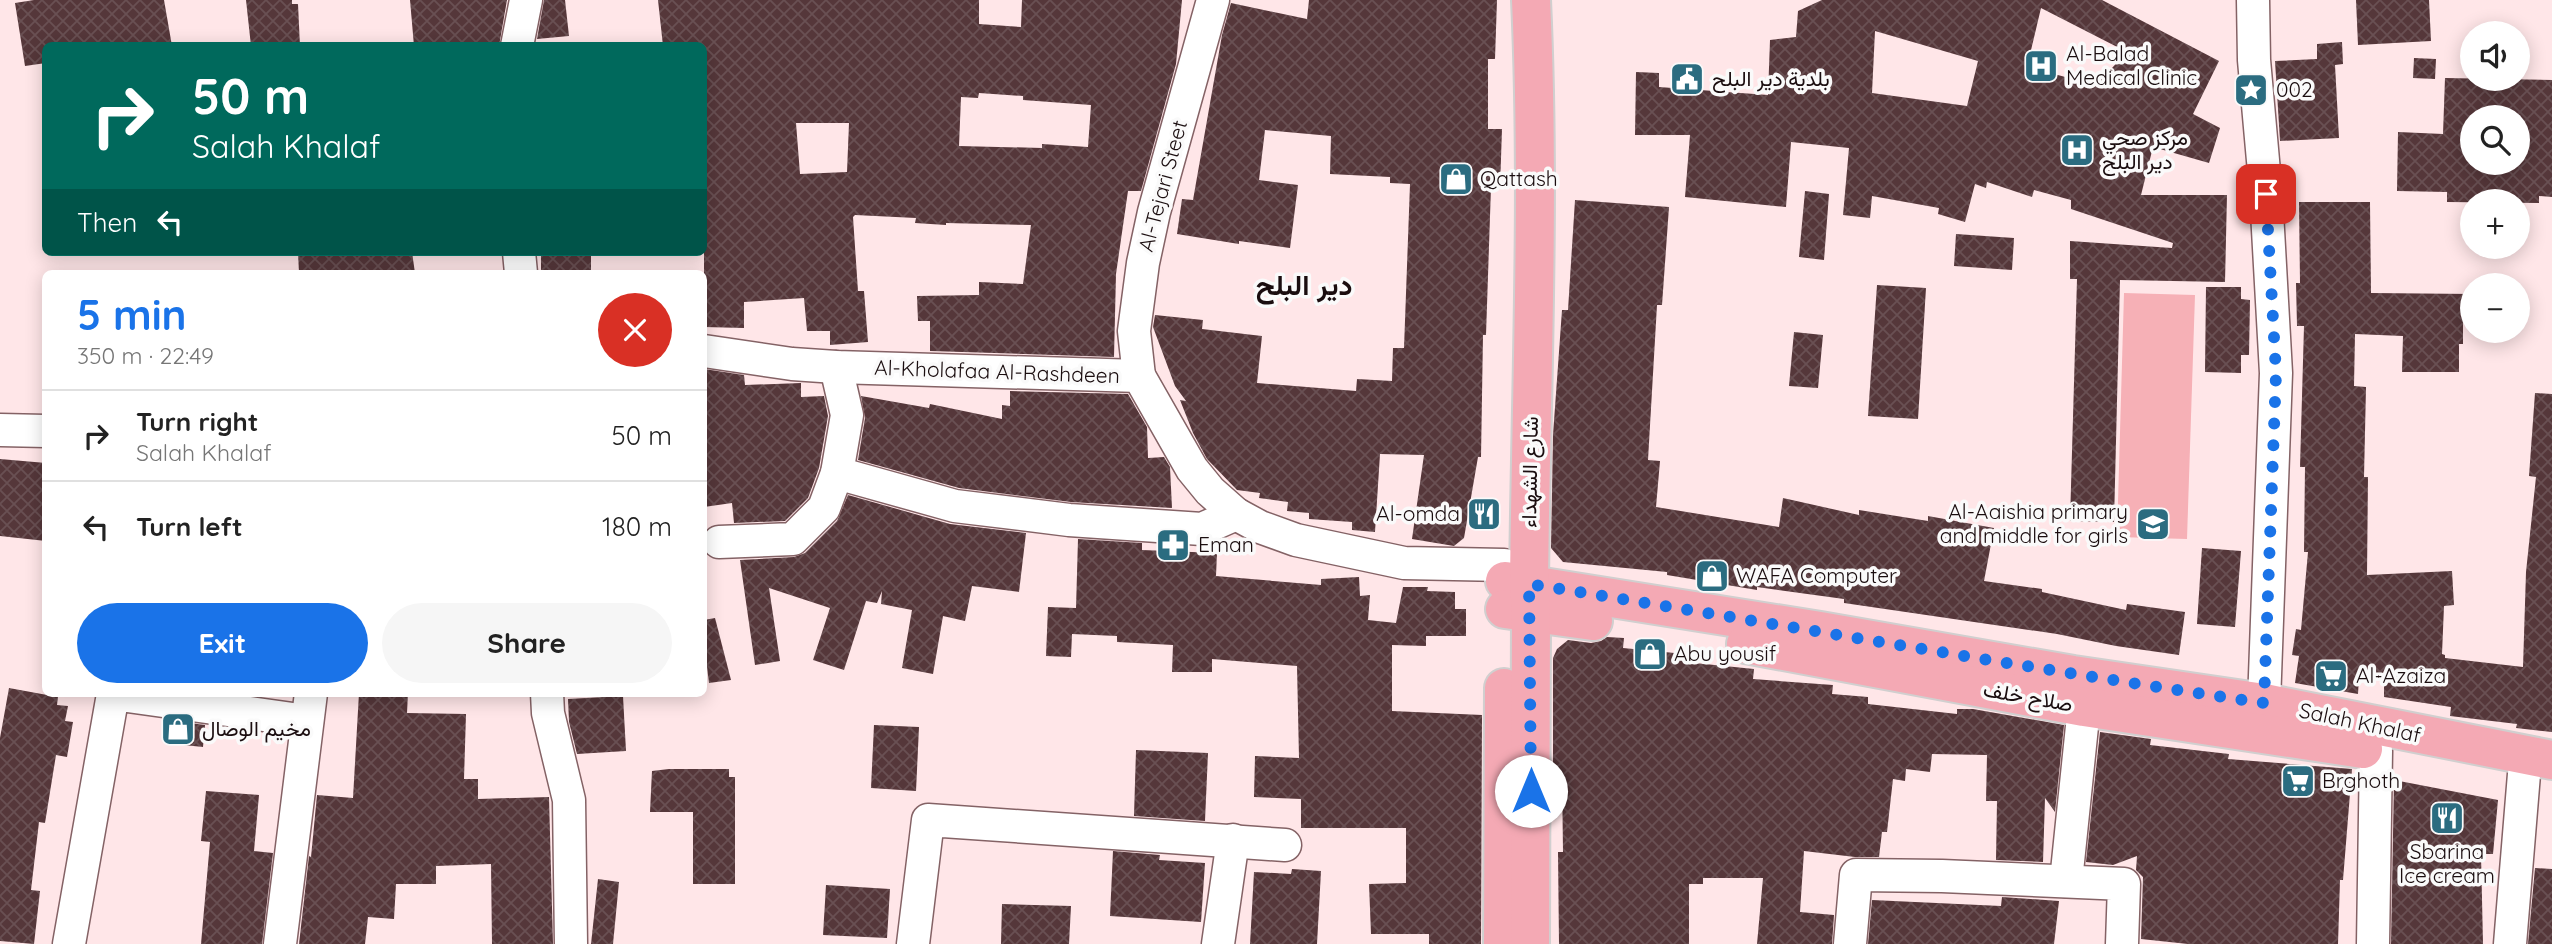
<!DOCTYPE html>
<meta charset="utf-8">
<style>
body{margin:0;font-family:Quicksand,Vazirmatn,sans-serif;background:#f6f6f6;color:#222;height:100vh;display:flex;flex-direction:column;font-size:26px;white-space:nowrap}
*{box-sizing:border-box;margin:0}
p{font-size:23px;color:#767676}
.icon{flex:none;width:38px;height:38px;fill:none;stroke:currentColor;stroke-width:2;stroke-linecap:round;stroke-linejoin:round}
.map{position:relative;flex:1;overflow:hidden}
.details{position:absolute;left:42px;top:270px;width:665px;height:427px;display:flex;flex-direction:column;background:#fff;border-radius:10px;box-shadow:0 4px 18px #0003}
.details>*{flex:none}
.banner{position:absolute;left:42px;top:42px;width:665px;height:214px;border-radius:10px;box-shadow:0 4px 18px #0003;background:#00695c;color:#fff;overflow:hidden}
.fabs{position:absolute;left:2460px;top:21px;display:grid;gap:14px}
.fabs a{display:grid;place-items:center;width:70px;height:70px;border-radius:50%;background:#fff;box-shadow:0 4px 18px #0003;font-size:35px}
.pin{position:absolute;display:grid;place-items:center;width:60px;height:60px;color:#fff;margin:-30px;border-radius:14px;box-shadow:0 4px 10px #0006}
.me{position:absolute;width:77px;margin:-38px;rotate:0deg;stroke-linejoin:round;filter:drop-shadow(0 0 5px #0008)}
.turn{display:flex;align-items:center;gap:24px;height:147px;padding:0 35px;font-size:32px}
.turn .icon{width:91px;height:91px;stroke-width:2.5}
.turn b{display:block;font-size:49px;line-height:60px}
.then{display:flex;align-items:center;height:66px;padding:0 35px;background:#0003;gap:14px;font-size:26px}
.round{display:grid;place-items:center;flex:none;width:74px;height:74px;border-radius:37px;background:#f6f6f6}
.head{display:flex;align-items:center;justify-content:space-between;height:119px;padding:0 35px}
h1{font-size:42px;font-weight:700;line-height:52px;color:#1a73e8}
.button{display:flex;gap:14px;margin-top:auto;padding:14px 35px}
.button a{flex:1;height:80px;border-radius:42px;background:#1a73e8;color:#fff;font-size:28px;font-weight:700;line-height:80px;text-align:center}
.button a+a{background:#f6f6f6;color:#222}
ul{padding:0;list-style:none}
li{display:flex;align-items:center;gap:21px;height:91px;padding:0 35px;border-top:2px solid #e0e0e0}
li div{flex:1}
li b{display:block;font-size:26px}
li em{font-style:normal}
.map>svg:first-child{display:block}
</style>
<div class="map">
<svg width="2552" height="944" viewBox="0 0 2552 944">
<defs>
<pattern id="building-cross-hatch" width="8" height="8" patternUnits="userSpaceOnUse" patternTransform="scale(1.75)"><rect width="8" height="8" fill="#55373a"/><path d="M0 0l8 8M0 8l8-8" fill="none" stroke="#695053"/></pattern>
</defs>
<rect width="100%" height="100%" fill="#ffe6e8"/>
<path fill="#f6b0b6" d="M2124,293L2195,295L2187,539L2117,537Z"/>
<g fill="url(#building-cross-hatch)" fill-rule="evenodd">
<path d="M34,0H164L172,46H46V63L25,66L15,3Z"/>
<path d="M246,0H292V4H298L300,46H251Z"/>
<path d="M410,0H507L499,46H414Z"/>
<path d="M544,0H565L569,36L537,39Z"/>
<path d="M658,0H979V24L1021,27L1022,0H1182L1176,64L1141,191H1128L1116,274L1114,357L930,351V321H918L917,296L979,295V282L1023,284L1031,225L946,223V225L915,223L916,218L855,215L853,217L858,291H864L868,342L830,345V331H807L804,298L744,302V328L704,327V46H663ZM979,93L1023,96V100L1091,105L1088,147L1042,144V148L959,146L961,97L978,98ZM796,123H849L847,172L800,174Z"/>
<path d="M1309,0H1497L1495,59H1488V129H1502L1500,188L1491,187L1486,335H1483L1481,457H1478L1464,538L1454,546L1412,539L1424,455L1380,454L1375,532L1352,530V522L1309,519V513L1287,511L1288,502L1259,498L1260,493L1237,490L1207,459L1193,433L1180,400L1186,401L1175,386L1153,327L1155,315L1203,320L1202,329L1262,336L1257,383L1356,391L1357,379L1392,381L1393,348H1404L1410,184L1390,183V177L1330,174L1331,136L1265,130L1259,180L1298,185L1290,248L1239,241V244L1177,234L1182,199L1193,200L1222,35L1231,3L1307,19Z"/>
<path d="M1822,0H2102L2219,61L2193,114L2220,128L2209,163L2153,147L2141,195H2227L2225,282L2120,280L2114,522L2070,521L2077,279H2070V241L2172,248L2173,243L2071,209V200L2034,190L2032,197L1987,182L1986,188L1975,184L1965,222L1938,214L1939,208L1872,196L1870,218L1843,215L1849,148L1791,142L1786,207L1685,197L1690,135H1635L1636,72L1659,73V87L1768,95L1770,40L1796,37L1798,11ZM2041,8L2127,52L2096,85L2027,67ZM1875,31L1978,61L1967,106L1872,93Z"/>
<path d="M2356,0H2429L2431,41L2358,45Z"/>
<path d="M2342,42L2343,64L2335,65L2339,138L2280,141L2275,61L2317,59V44Z"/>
<path d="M2414,58L2436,59L2435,79L2413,78Z"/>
<path d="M2445,78L2552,80V197L2539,196V203L2447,202V192L2397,191L2398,132L2443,134ZM2473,117H2518V163H2473Z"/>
<path d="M1805,191L1829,194L1824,260L1799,257Z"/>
<path d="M1575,200L1669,207L1662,305H1657L1648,460L1660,461L1656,507L1779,527L1783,498L1859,515V510L1928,521V516L1994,528L1984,581L2042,589V592L2126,610L2127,604L2185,612L2179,655L2116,646L2057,634L1844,603V599L1757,587V590L1667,575V572L1563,562L1551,548L1553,435L1562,310H1568Z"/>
<path d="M2299,202H2370L2371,293L2473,294V320H2463V344H2459V372H2402L2403,336L2355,334L2354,386L2366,387L2364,477H2368L2367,575L2452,571L2454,605L2444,606L2442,654L2445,655V658L2523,667L2526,572L2536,477L2529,476L2535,393L2552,394V732L2516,728L2517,724L2450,716L2451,707L2384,697V678L2359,677L2358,694L2295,683L2299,656L2292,655L2296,629L2301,630L2308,552H2304L2305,467H2300L2304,326H2297L2296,283H2300Z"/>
<path d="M1956,234L2014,238L2012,270L1954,266Z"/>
<path d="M298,252H412L415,273H299Z"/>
<rect x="541" y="252" width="50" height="21"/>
<path d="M1877,285L1926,288L1918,419L1868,416Z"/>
<path d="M2206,287H2241V299L2250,300L2249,355H2241V373L2205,372Z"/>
<path d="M1794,332L1823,335L1818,388L1789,386Z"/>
<path d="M704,369L744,375L745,385L801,383V397L824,396L828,416L819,468L808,498L785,521L734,523L732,503L704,507Z"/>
<path d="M1010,391L1128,394L1147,427L1148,458L1164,457L1170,467L1172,508L1071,502L959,488L858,460L865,418L861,396L929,408L930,404L1002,419V405L1010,406Z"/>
<path d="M0,459L46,463V541L0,536Z"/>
<path d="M848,495L950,524L1026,533L1019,592L972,586L965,621L943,616L933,674L902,668L912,610L881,604L882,591L877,603L866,601L844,670L813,660L830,608L769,588L780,661L755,665L740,560L794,557L805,553L837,521Z"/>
<path d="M1078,539L1142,543V550L1217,553L1216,576L1321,585V579L1359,577L1360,596L1370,595L1368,620L1396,623L1403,587H1428L1427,591L1455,592V609H1466V636H1426V646L1392,645V711L1482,715L1481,944H1429V934H1371L1369,884L1406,883V828H1301V799L1254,797L1255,756L1299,758L1297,666L1212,659V672H1172L1173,645L1117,642V636L1072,634L1071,657L1046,656L1048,607L1076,608Z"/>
<path d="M2202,548L2241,551L2235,627L2197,624Z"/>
<path d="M715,618L731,680L709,683L704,642V620Z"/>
<path d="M1607,637L1624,638L1623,648L1685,654V662L1754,669L1753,679L1833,685L1832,694L1868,697V704L1957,714V709H1973L2064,725L2055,812L2045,798L2043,862L1996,860L1997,801H1986L1987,755L1932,754L1930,772L1906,769L1905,781L1893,779L1887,832H1882L1879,857H1855L1804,851L1800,912L1834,915L1832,944H1757L1763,878H1703V884H1689V944H1559L1558,852H1563L1562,776L1553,777V658L1557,649L1568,640L1591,643L1601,641Z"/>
<path d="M9,688L58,697L57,705L68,706L65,721L73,722L67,757L56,755L45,823L39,822L31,890L40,891L34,944L0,941V738Z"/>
<path d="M359,693H408L407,713L466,714L464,779H478V799L549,797L553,944H492L491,864L436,866V884H396L394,919L368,917L365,944H299L309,856L311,857L317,795L353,798Z"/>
<path d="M623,696L626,751L577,754L569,722L568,699Z"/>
<path d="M176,721L205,725L203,747L174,744Z"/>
<path d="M874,725L919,727L916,791L871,788Z"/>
<path d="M2100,732L2151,739L2150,745L2229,754L2228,759L2352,769L2343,880H2340L2338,944H2188L2141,939L2143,877L2136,870L2137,856L2113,865L2086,862Z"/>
<path d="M1136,750L1208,753L1205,821L1134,816Z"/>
<path d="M669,769H729V777H735V884H693V812H650L652,771Z"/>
<path d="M2394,780L2498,800L2493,854H2481L2483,944H2391Z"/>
<path d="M206,791L259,795L254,851L273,853L262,944H201L210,842L201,841Z"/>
<path d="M1113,851L1160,855L1159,860L1205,863L1201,922L1110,916Z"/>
<path d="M2535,868L2552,869V944H2528Z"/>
<path d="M1292,869L1321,871L1317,944H1250L1254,872L1291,874Z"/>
<path d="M598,879L619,882L613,944H591Z"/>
<path d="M826,885L890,889L887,938L823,935Z"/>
<path d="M2002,897L2059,901L2054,944H1868L1872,900L2001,906Z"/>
<path d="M1002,904L1071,906L1069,944H1001Z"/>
</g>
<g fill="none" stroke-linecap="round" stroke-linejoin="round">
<g stroke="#846265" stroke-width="35">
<g id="minor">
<path d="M2253,0L2254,60L2266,194L2276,373L2264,703"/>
<path d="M517,46L526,0"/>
<path d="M519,252L521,273"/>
<path d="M704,351L792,364L836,367L1139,376L1192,469L1210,491L1236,514L1260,527L1296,540L1404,563L1504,565"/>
<path d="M1139,376L1134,331L1143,263L1154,212L1213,0"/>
<path d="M0,430L46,431"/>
<path d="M837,473L955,506L1069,520L1202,529L1236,514"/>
<path d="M719,542L793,539L824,508L837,473L847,415L836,367"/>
<path d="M547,693L548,713L569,800L571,944"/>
<path d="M2066,881L2084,707"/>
<path d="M69,944L113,694L307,721"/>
<path d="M280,944L311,693"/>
<path d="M913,944L928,820L1285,845"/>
<path d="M1218,944L1233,840"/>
<path d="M1850,944L1856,875L1942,876L2124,884L2122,944"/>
<path d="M2373,944L2376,751"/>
<path d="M2510,944L2524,774"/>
</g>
</g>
<g stroke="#d1cfcf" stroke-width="42">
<g id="major">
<path d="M1505,581L1820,631L2073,675L2264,703L2552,760"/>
<path d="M1505,609L1593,621"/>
<path d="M1746,644L2084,707L2363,749"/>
<path d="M1503,944L1504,688"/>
<path d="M1530,944L1531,612L1529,584C1531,390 1540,194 1531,0"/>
</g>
</g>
<use href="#minor" stroke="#fff" stroke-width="32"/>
<use href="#major" stroke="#f4a9b4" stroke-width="38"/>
</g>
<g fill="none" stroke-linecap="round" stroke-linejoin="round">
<path stroke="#1a73e8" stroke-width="12" stroke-dasharray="0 21.6" d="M1531,791L1529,584C1774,623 2018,667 2264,703L2276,373L2266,194"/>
</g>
<defs>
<g id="hospital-square" transform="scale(1.75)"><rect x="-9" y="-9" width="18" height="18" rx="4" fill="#2b6c80" stroke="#fafafa"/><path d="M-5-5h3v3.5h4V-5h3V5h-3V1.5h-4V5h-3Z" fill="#fff"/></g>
<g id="civic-square" transform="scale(1.75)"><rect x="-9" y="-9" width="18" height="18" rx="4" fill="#2b6c80" stroke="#fafafa"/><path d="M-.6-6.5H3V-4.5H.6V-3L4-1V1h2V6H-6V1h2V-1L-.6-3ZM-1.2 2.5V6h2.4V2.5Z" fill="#fff"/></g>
<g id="sight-square" transform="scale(1.75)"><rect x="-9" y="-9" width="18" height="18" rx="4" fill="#2b6c80" stroke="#fafafa"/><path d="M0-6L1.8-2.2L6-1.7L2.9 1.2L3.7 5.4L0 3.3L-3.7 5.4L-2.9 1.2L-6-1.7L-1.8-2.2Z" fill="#fff"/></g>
<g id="shop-square" transform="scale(1.75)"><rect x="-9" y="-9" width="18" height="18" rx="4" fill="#2b6c80" stroke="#fafafa"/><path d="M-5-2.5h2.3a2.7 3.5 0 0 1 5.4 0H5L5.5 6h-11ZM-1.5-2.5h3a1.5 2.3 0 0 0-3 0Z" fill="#fff"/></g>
<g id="restaurant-square" transform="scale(1.75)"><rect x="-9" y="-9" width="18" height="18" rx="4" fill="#2b6c80" stroke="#fafafa"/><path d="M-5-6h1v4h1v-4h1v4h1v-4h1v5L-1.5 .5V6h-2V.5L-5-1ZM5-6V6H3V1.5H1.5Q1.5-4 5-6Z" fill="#fff"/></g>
<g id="school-square" transform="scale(1.75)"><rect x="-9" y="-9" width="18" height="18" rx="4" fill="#2b6c80" stroke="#fafafa"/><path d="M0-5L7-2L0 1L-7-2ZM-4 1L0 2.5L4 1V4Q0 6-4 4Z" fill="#fff"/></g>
<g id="pharmacy-square" transform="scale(1.75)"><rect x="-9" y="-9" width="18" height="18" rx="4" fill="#2b6c80" stroke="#fafafa"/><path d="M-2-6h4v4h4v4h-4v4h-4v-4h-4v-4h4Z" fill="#fff"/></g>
<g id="supermarket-square" transform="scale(1.75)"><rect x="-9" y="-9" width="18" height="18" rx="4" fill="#2b6c80" stroke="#fafafa"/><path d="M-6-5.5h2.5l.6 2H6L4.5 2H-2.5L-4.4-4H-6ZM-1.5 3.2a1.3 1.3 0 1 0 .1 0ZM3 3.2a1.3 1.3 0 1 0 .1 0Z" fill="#fff"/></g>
</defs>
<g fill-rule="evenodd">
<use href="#hospital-square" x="2041" y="66"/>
<use href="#civic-square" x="1687" y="79"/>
<use href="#sight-square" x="2251" y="90"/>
<use href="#hospital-square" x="2077" y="150"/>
<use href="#shop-square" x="1456" y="179"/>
<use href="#restaurant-square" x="1484" y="514"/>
<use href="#school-square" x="2153" y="524"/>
<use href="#pharmacy-square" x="1173" y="545"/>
<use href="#shop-square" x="1712" y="576"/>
<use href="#shop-square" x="1650" y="654"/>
<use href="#supermarket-square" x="2331" y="676"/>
<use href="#shop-square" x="178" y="729"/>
<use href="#supermarket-square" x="2298" y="781"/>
<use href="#restaurant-square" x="2447" y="818"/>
</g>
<g text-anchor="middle" stroke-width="7" stroke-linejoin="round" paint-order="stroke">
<g font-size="21" fill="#1a0d0f" stroke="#fafafa" text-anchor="start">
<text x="2066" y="61">Al-Balad<tspan x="2066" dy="24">Medical Clinic</tspan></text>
<text x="1712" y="86">بلدية دير البلح</text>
<text x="2276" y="97">002</text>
<text x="2102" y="145">مركز صحي<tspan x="2102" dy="24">دير البلح</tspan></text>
<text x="1480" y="186">Qattash</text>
<text x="2128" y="519" text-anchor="end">Al-Aaishia primary<tspan x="2128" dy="24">and middle for girls</tspan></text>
<text x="1460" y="521" text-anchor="end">Al-omda</text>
<text x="1198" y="552">Eman</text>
<text x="1736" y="583">WAFA Computer</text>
<text x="1674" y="661">Abu yousif</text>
<text x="2356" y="683">Al-Azaiza</text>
<text x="202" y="736">مخيم الوصال</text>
<text x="2322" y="788">Brghoth</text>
<text x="2447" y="859" text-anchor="middle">Sbarina<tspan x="2447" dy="24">Ice cream</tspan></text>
</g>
<g font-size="21" fill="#1a0d0f" stroke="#fafafa">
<text transform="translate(1163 186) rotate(-75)" y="7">Al-Tejari Steet</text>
<text transform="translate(997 372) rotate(2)" y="7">Al-Kholafaa Al-Rashdeen</text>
<text transform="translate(1530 472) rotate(-89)" y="7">شارع الشهداء</text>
<text transform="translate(2028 697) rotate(10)" y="7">صلاح خلف</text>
<text transform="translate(2360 723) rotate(12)" y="7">Salah Khalaf</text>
</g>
<g font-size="28" font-weight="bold" fill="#1a0d0f" stroke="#fafafa">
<text x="1304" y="295">دير البلح</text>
</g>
</g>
</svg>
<div class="fabs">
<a><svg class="icon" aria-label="sound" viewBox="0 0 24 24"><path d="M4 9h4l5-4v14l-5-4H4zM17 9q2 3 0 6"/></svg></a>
<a><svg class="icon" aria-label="search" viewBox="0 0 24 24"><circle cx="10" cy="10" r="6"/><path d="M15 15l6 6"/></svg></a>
<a>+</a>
<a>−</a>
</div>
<div class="pin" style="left:2266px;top:194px;background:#d93025"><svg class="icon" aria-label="arrive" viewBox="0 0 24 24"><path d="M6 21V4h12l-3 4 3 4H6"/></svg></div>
<svg class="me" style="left:1531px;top:791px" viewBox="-20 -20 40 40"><circle r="19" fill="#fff"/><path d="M0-13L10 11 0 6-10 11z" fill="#1a73e8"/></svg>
<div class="banner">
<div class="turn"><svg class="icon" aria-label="right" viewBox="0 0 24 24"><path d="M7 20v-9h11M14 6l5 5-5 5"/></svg><div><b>50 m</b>Salah Khalaf</div></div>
<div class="then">Then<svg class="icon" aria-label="left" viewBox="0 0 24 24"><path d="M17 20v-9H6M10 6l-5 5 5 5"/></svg></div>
</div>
<section class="details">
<div class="head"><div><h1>5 min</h1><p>350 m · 22:49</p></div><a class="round" style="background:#d93025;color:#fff"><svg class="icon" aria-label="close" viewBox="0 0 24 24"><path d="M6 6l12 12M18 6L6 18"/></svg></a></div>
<ul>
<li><svg class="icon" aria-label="right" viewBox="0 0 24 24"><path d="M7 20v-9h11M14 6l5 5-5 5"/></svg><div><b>Turn right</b><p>Salah Khalaf</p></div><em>50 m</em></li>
<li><svg class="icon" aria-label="left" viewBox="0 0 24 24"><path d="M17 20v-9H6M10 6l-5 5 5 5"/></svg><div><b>Turn left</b></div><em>180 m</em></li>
</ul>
<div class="button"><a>Exit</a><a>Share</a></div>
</section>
</div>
